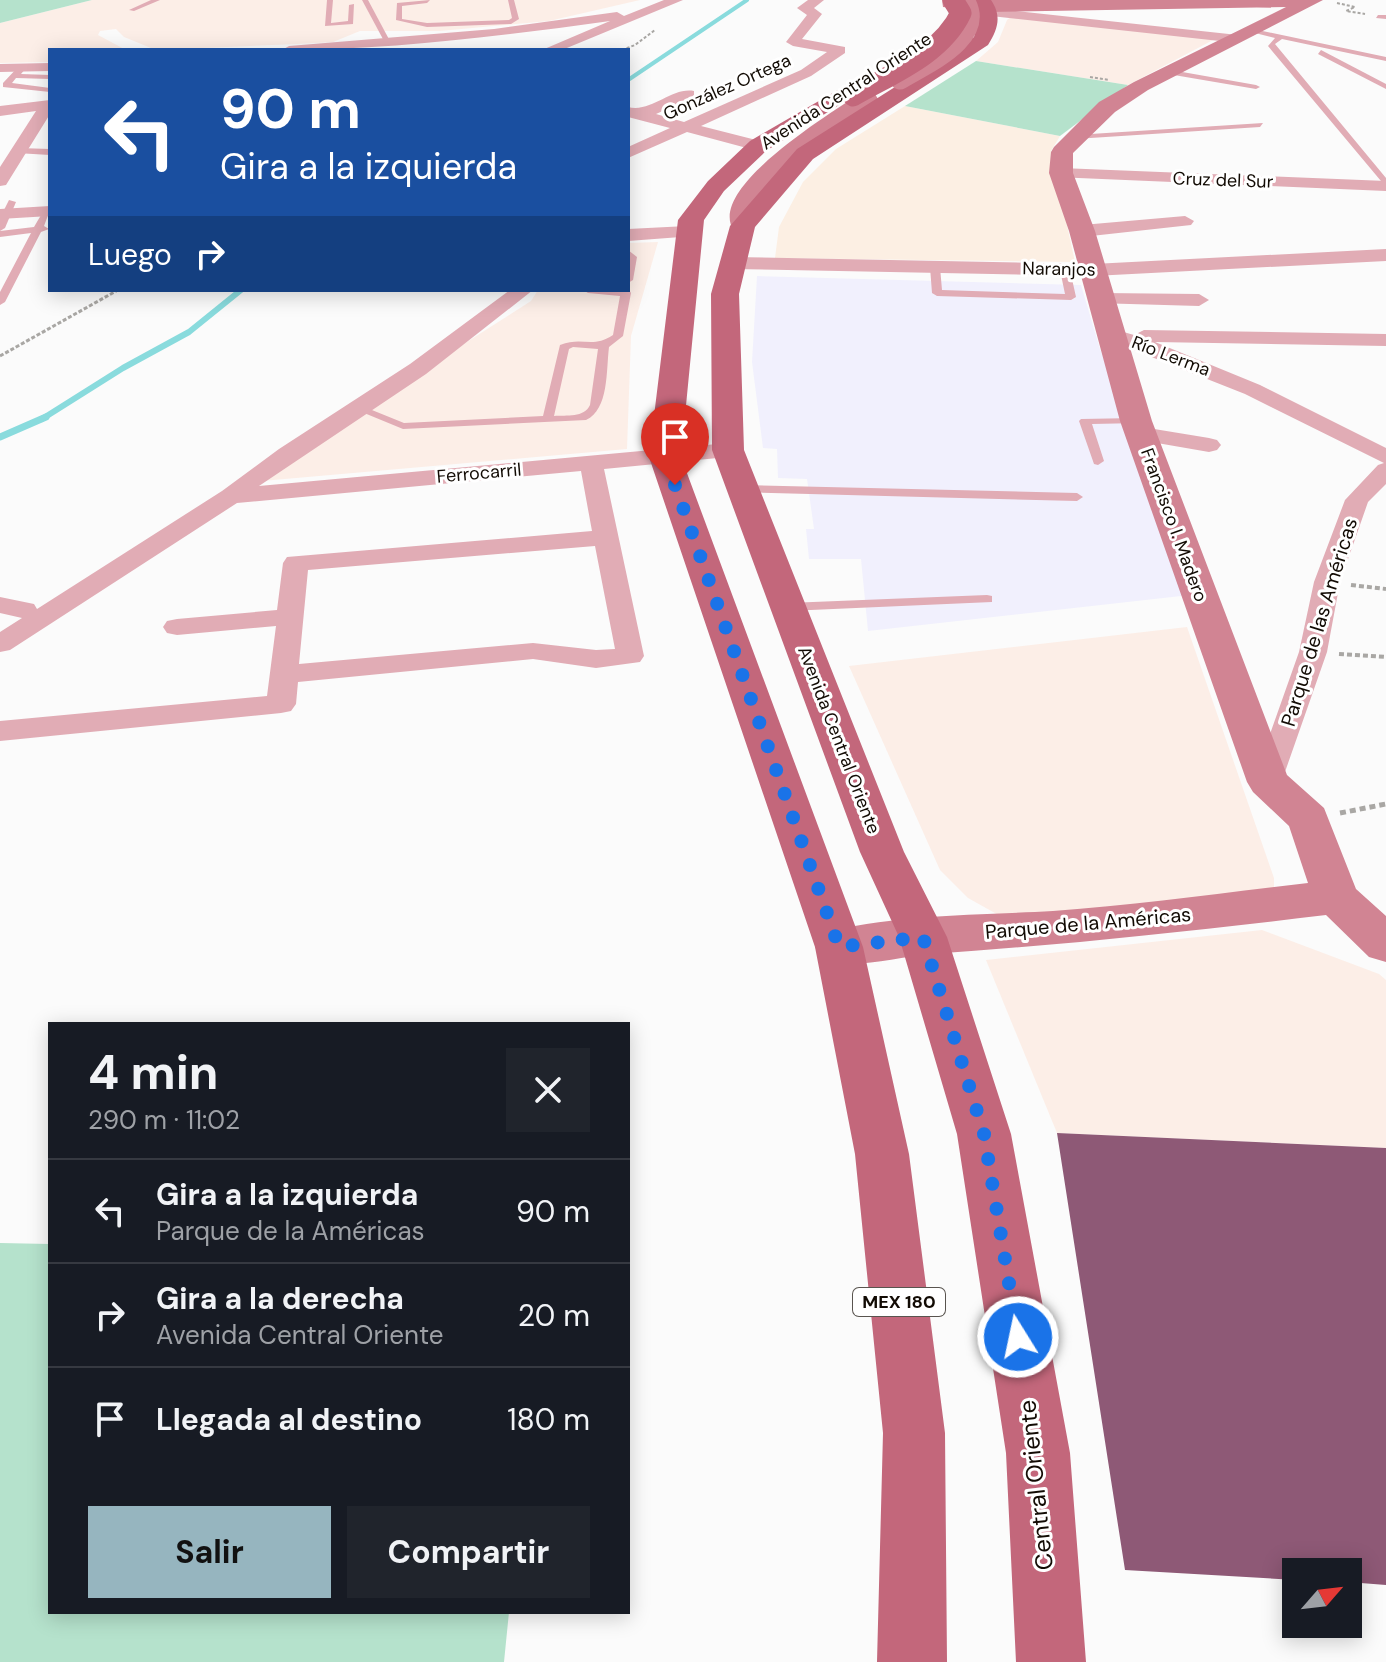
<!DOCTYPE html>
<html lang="es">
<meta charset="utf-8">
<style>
body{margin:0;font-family:"DM Sans",sans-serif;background:#20242c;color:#f1f3f6;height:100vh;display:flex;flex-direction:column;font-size:30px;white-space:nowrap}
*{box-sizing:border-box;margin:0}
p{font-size:26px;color:#9ea1a6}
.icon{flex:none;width:44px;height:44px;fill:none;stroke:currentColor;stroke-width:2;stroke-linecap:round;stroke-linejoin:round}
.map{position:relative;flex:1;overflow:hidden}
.details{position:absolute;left:48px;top:1022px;width:582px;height:592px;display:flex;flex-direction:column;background:#171b24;border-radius:0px;box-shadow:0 4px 20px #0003}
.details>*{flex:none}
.hud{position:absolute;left:48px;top:48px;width:582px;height:244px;border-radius:0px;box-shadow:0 4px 20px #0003;background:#1a4fa0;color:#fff;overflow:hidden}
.needle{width:52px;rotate:62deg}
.fabs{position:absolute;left:1282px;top:1558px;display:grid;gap:16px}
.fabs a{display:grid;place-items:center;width:80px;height:80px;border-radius:0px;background:#171b24;box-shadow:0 4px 20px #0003;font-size:40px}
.pin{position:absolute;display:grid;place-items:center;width:68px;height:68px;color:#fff;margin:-82px -34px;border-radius:50% 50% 50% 0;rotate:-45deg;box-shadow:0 0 8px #0007}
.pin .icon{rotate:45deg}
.me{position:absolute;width:88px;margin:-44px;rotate:350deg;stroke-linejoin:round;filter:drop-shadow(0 0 6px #0008)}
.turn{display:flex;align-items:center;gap:28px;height:168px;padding:0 40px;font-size:36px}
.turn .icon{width:104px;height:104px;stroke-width:2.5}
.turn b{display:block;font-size:56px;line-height:68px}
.then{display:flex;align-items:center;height:76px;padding:0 40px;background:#0003;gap:16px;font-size:30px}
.round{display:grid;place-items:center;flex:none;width:84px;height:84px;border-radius:0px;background:#20242c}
.head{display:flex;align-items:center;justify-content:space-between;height:136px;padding:0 40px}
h1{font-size:48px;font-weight:700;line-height:60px}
.button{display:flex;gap:16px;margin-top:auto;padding:16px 40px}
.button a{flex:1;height:92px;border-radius:0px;background:#96b5bf;color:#111;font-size:32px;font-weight:700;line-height:92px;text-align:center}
.button a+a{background:#20242c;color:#f1f3f6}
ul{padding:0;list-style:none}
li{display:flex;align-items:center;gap:24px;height:104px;padding:0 40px;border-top:2px solid #363941}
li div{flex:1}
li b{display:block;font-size:30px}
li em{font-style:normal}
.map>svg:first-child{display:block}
</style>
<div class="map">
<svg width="1386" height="1662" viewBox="0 0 1386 1662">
<rect width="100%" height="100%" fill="#fbfbfb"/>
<path fill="#fcefe3" d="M905,106L1060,136L1051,151L1075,262L775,258L779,227L803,182L836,149Z"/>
<g fill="#fceee7">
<path d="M92,0H640L549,21L440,31H360L333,42L297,44L156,50L124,37L116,29L100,31L98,35L126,50H50V62L0,63V23Z"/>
<path d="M1012,16L1215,39L1128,85L976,61L998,42L1007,20Z"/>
<path d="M658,242L631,336L627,449L262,481L305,445L531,301L538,290H628V243Z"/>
<path d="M1187,627L1274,878V893L1002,917L968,898L940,870L849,666Z"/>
<path d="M1262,930L1379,974L1386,980V1148L1057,1133L986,960Z"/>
</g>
<path fill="#f1f0fd" d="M757,276L1081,285L1100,349L1199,594L868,631L861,559H809L806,529H814L807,479L778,478L777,449L763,448L752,362Z"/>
<g fill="#b5e2cc">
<path d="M0,0H92L0,23Z"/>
<path d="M976,61L1128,85L1060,136L905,106Z"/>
<path d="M0,1243L50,1244V1612H509L504,1662H0Z"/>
</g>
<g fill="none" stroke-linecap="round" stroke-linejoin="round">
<path stroke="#89dbdd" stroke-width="4" d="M628,80L747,0"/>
<path stroke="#89dbdd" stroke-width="6" d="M42,419L123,368L189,332L241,290"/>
<path stroke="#89dbdd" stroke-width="7" d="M0,437L46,417"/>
</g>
<path fill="#8e5976" d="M1057,1133L1386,1148V1585L1348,1582V1572H1296V1580L1125,1570Z"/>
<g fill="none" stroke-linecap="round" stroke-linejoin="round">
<g stroke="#a9a7a4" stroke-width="2" stroke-dasharray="3 2" stroke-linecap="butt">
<path d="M1337,3L1355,7L1346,11L1365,14"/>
<path d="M622,50L635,45L655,30"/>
<path d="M1090,77L1109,80"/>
</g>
<path stroke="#a9a7a4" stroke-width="3" stroke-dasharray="4 2" stroke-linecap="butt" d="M0,356L118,290"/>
<g stroke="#a9a7a4" stroke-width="4" stroke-dasharray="5 3" stroke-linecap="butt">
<path d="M1351,585L1386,589"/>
<path d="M1339,654L1386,657"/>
</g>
<path stroke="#a9a7a4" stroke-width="5" stroke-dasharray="6 4" stroke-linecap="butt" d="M1340,813L1386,804"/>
<g fill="#e1acb5" fill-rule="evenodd">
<path d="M151,0H160L134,11L129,10Z"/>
<path d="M327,0H333L331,23L348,21L349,5L354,4L353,24L325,26Z"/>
<path d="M362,0H368L391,43L384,41Z"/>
<path d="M430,0L427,3L402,6V19L427,23L509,20L512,18L508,0H514L519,19L511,24L427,27L396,20L397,3Z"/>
<path d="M1378,15H1386V19L1376,18Z"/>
<path d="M1253,29L1386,57V61L1282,39L1275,44L1386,178V187L1268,46L1275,38L1251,32Z"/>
<path d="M1321,50L1386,84V89L1318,54Z"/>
<path d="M19,66L26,68L21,74L50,75V79L16,78L12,83L50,88V92L3,87V83Z"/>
<path d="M1171,70L1256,85L1260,87L1256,89L1168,74Z"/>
<path d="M1263,123L1260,127L1075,139L1071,137L1075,135Z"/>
<path d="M19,148L50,149V155L16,153V149Z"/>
<path d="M9,200L16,202L5,228L0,231V218Z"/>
<path d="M44,210H50L44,226L49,229L41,232L5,302L0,305V292L31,233L0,237V231L34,227Z"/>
<path d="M628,250L637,257L633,280L628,283Z"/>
<path d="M935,264L940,267L942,290L1065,294L1060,270L1065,267L1070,270L1076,297L1071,300L937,296L932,293L930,267Z"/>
<path d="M628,288L631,293L623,336L609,347C606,371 609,409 586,420L403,429L352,408L362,406L404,423L543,416L560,345C583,336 592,349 613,335L620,296L588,293L583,290H628ZM573,347L598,349L590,405C584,418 567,415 554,416L569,349Z"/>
<path d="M1136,418L1140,419V423L1092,424L1104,461L1098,465L1094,464L1079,421L1081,419Z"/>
<path d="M742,485L1077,493L1083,497L1077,501L738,492L736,489Z"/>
<path d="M987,595L992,596V602L788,611L781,607L788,603Z"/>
</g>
<g fill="#e1acb5" fill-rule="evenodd">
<path d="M664,0H683L562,50H542L610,21C501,36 392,50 282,50L289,46L494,29L617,12L624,16Z"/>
<path d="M808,0H824L814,8L822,14L802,39L845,47V53L811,76L701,126L764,142L766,146L764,150L758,151L687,132L628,158V147L670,128L628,117V107C652,113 671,87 694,91V97L656,114L684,122L801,70L827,52L793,46L786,42L807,15L797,8Z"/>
<path d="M960,5L1238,35L1245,39L1238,43L955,12L953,9Z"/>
<path d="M50,63V71L0,72V64Z"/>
<path d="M50,100V114L6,185L0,186V167L36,111L0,116V106Z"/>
<path d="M1061,168L1386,181V191L1055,177L1052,173L1055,169Z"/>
<path d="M50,206V216L0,219V209Z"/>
<path d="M1185,216L1194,221L1191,225L1082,237L1073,231L1082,225Z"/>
<path d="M687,226L694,228L696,232L694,236L628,241V229Z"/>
<path d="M1386,249V261L1093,276L732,269L722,263L732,257L1093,264Z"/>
<path d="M510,290H533L426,374L259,486L728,443L736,445L740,450L736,455L728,457L604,469L644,656L640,662L596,668L533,659L298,682L296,704L291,711L281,713L0,741V721L267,696L276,626L177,635L167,633L163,627L167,621L177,619L277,610L283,563L287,557L592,531L581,471L237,503L10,650L0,652V632L22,618L0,613V597L34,604L37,609L222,491L279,449L410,364ZM595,546L615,649L596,650L533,643L299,664L308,570Z"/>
<path d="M1102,293L1199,294L1209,300L1199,306L1095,303L1092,299L1095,295Z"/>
<path d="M1113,329L1134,335L1144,330L1386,334V346L1155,342L1260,385L1386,448V484L1368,502L1340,582L1327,652L1279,789L1268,792L1257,789L1253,782L1299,652L1314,582L1345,500L1378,465L1384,463L1245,394L1106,339L1103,335L1106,331Z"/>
<path d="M1142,427L1209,438L1217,440L1221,445L1217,450L1209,452L1134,439L1130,434L1134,429Z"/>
</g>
<g fill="#d18493" fill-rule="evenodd">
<path d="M942,0H1323L1148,90L1115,112L1073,153V173L1095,231L1152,421L1287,775L1324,808L1356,889L1386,916V962L1369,957L1326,915C1194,931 1063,945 931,954C896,957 856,970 822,960L815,947L822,934C887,914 984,915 1053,911C1138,905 1223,893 1308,883L1289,826L1253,792L1247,782L1120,421L1069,231L1049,173L1051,152L1054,147L1099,102L1134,82L1286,7L987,12L943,7Z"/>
<path d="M867,93L875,94L878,99L875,104C839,129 785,159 760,196C752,208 759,221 752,231H734C705,189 830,114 859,94Z"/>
</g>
<g fill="#c3677b" fill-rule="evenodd">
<path d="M972,0H991C1002,16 998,29 988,45L813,159L755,227L739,294L744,450L904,852L947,937L1011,1134L1070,1453L1086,1662H1016L1006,1453L957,1134L899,937L860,852L712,450L711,294L730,226L797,149L974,37L979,15Z"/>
<path d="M867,73L877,79L874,83L766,151L724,191L704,220L681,457L863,947L909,1154L945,1433L947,1662H877L883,1433L855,1154L815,947L649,457L678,220L708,181L750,141Z"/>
</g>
<path stroke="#d18493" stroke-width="21" d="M900,79C926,63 987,38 964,0"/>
<path stroke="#c3677b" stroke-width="21" d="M853,96C891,74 941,55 961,13L953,0"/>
</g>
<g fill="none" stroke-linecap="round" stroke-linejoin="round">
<path stroke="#1a73e8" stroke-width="14" stroke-dasharray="0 25.2" d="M675,485L839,947L923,937L984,1134L1018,1337"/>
</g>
<g text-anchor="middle" stroke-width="6" stroke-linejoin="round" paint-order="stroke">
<g font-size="18" fill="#120b04" stroke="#fff">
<text transform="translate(727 87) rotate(-24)" y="6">González Ortega</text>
<text transform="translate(846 91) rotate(-33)" y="6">Avenida Central Oriente</text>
<text transform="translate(1223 180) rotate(2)" y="6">Cruz del Sur</text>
<text transform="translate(1059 269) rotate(1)" y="6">Naranjos</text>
<text transform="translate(1171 356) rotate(21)" y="6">Río Lerma</text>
<text transform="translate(479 473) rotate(-5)" y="6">Ferrocarril</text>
<text transform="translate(1174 525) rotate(70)" y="6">Francisco I. Madero</text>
<text transform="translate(839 740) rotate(69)" y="6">Avenida Central Oriente</text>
</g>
<rect fill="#fff" stroke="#59544f" stroke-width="2" x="853" y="1288" width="92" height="28" rx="6"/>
<g font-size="18" font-weight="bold" fill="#120b04">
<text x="899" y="1308">MEX 180</text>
</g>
<g font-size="20" fill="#120b04" stroke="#fff">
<text transform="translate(1319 622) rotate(-73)" y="7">Parque de las Américas</text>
<text transform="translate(1088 923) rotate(-5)" y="7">Parque de la Américas</text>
</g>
<g font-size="24" fill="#120b04" stroke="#fff">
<text transform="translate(1036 1485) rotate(-96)" y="8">Central Oriente</text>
</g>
</g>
</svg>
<div class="fabs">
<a><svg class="needle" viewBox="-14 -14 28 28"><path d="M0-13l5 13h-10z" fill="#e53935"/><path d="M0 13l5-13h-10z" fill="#9ea1a6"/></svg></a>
</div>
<div class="pin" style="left:675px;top:485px;background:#d93025"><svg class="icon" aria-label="arrive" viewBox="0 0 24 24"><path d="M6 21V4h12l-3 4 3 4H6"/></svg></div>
<svg class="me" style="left:1018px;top:1337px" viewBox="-20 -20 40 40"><circle r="17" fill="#1a73e8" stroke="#fff" stroke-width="3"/><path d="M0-11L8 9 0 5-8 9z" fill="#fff"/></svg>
<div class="hud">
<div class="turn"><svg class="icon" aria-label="left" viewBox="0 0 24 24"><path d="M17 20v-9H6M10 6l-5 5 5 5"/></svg><div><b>90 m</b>Gira a la izquierda</div></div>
<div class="then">Luego<svg class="icon" aria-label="right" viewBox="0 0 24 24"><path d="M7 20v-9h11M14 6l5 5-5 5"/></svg></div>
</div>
<section class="details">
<div class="head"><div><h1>4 min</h1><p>290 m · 11:02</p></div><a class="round"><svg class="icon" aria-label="close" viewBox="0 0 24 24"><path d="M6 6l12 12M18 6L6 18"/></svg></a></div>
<ul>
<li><svg class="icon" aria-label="left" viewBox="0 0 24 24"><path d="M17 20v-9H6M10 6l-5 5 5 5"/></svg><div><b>Gira a la izquierda</b><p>Parque de la Américas</p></div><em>90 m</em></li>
<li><svg class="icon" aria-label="right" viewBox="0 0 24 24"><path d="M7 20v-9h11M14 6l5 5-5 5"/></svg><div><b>Gira a la derecha</b><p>Avenida Central Oriente</p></div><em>20 m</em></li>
<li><svg class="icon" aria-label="arrive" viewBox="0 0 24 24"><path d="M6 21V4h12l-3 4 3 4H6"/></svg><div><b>Llegada al destino</b></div><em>180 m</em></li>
</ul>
<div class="button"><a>Salir</a><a>Compartir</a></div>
</section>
</div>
